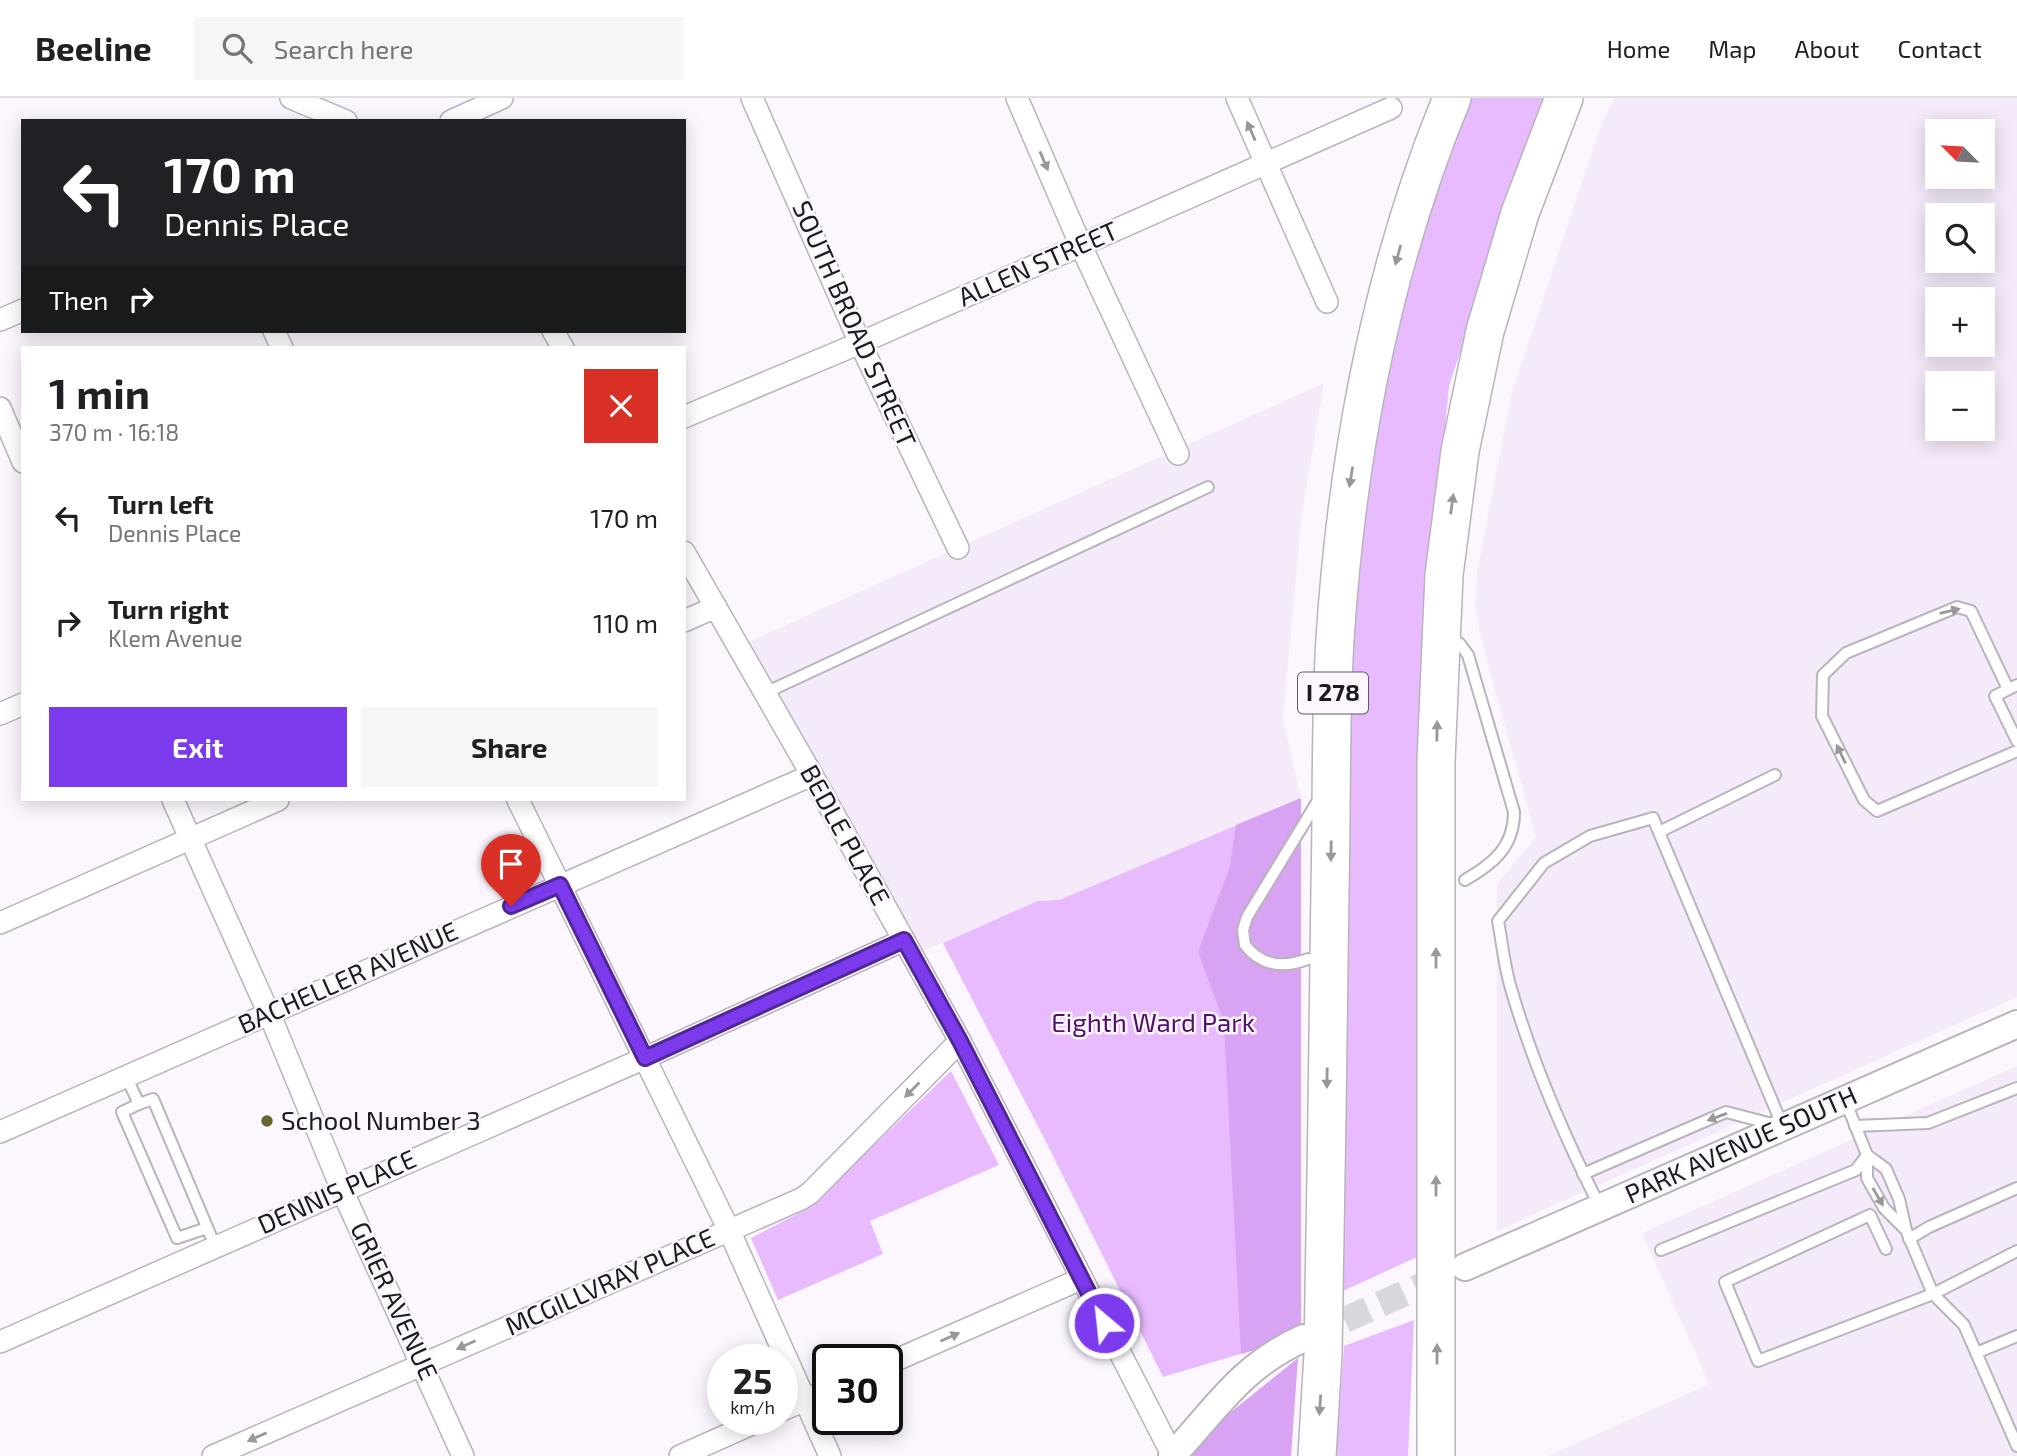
<!DOCTYPE html>
<meta charset="utf-8">
<style>
body{margin:0;font-family:"Exo 2",sans-serif;background:#f6f6f6;color:#202124;height:100vh;display:flex;flex-direction:column;font-size:26px;white-space:nowrap}
*{box-sizing:border-box;margin:0}
p{font-size:23px;color:#757577}
.icon{flex:none;width:38px;height:38px;fill:none;stroke:currentColor;stroke-width:2;stroke-linecap:round;stroke-linejoin:round}
.map{position:relative;flex:1;overflow:hidden}
.sheet{position:absolute;left:21px;top:248px;width:665px;height:455px;display:flex;flex-direction:column;background:#fff;border-radius:0px;box-shadow:0 4px 18px #0003}
.sheet>*{flex:none}
.guide{position:absolute;left:21px;top:21px;width:665px;height:214px;border-radius:0px;box-shadow:0 4px 18px #0003;background:#202124;color:#fff;overflow:hidden}
.needle{width:46px;rotate:294deg}
.fabs{position:absolute;left:1925px;top:21px;display:grid;gap:14px}
.fabs a{display:grid;place-items:center;width:70px;height:70px;border-radius:0px;background:#fff;box-shadow:0 4px 18px #0003;font-size:35px}
.speed{position:absolute;left:707px;top:1246px;display:flex;gap:14px;font-size:35px;font-weight:700;text-align:center}
.speed>*{display:grid;place-content:center;width:91px;height:91px;border-radius:50%;background:#fff;box-shadow:0 4px 18px #0003;line-height:1}
.speed small{font-size:18px;font-weight:400}
.speed .limit{border:4px solid #111;border-radius:10px;background:#fff;color:#111}
.pin{position:absolute;display:grid;place-items:center;width:60px;height:60px;color:#fff;margin:-72px -30px;border-radius:50% 50% 50% 0;rotate:-45deg;box-shadow:0 0 7px #0007}
.pin .icon{rotate:45deg}
.me{position:absolute;width:77px;margin:-38px;rotate:332deg;stroke-linejoin:round;filter:drop-shadow(0 0 5px #0008)}
.turn{display:flex;align-items:center;gap:24px;height:147px;padding:0 28px;font-size:32px}
.turn .icon{width:91px;height:91px;stroke-width:2.5}
.turn b{display:block;font-size:49px;line-height:60px}
.then{display:flex;align-items:center;height:66px;padding:0 28px;background:#0003;gap:14px;font-size:26px}
.round{display:grid;place-items:center;flex:none;width:74px;height:74px;border-radius:0px;background:#f6f6f6}
.headline{display:flex;align-items:center;justify-content:space-between;height:119px;padding:0 28px}
h1{font-size:42px;font-weight:700;line-height:52px}
.button{display:flex;gap:14px;margin-top:auto;padding:14px 28px}
.button a{flex:1;height:80px;border-radius:0px;background:#7c3aed;color:#fff;font-size:28px;font-weight:700;line-height:80px;text-align:center}
.button a+a{background:#f6f6f6;color:#202124}
ul{padding:0;list-style:none}
li{display:flex;align-items:center;gap:21px;height:105px;padding:0 28px}
li div{flex:1}
li b{display:block;font-size:26px}
li em{font-style:normal}
header{display:flex;align-items:center;gap:42px;box-sizing:border-box;height:98px;padding:0 35px;background:#fff;border-bottom:2px solid #e0e0e0}
header strong{font-size:33px}
nav{display:flex;gap:38px;margin-inline-start:auto;font-size:24px}
.search{width:490px;height:63px;background:#f6f6f6;display:flex;align-items:center;gap:18px;box-sizing:border-box;padding:0 24px;border-radius:0px;color:#757577;font-size:26px}
.map>svg:first-child{display:block}
</style>
<header>
<strong>Beeline</strong>
<div class="search"><svg class="icon" aria-label="search" viewBox="0 0 24 24"><circle cx="10" cy="10" r="6"/><path d="M15 15l6 6"/></svg>Search here</div>
<nav><a>Home</a><a>Map</a><a>About</a><a>Contact</a></nav>
</header>
<div class="map">
<svg width="2017" height="1358" viewBox="0 0 2017 1358">
<rect width="100%" height="100%" fill="#fcf7ff"/>
<g fill="#f5eafa" fill-rule="evenodd">
<path d="M1614,0H2017V899L1497,1133V786L1536,739L1482,545L1475,510L1477,474L1513,290L1603,22ZM1937,33H1983V79H1937ZM1937,117H1983V163H1937ZM1937,201H1983V247H1937ZM1937,285H1983V331H1937Z"/>
<path d="M1324,285L1302,415L1283,620L1301,700L1059,802L1037,803L915,857L739,548Z"/>
<path d="M2017,968V1358H1548L1709,1286L1642,1135Z"/>
</g>
<g fill="#e8bbff">
<path d="M1467,0H1544L1449,288L1421,576L1417,1159L1343,1193V988L1350,535L1376,313L1411,147Z"/>
<path d="M1301,700V1238L1163,1279L1047,1046L943,845L1037,803L1059,802Z"/>
<path d="M951,973L999,1067L870,1123L883,1156L778,1202L751,1140L809,1110Z"/>
<path d="M1414,1222L1408,1358H1336L1344,1248Z"/>
</g>
<g fill="#d8a3f2">
<path d="M1301,700V1238L1241,1256L1224,924L1198,854L1230,768L1236,727Z"/>
<path d="M1298,1260L1291,1358H1182L1180,1355Z"/>
</g>
<g fill="none" stroke-linecap="round" stroke-linejoin="round">
<path stroke="#dad6dd" stroke-width="26" stroke-dasharray="26 13" stroke-linecap="butt" d="M1309,1238L1450,1175"/>
<g stroke="#b9b3bc" stroke-width="14">
<g id="service">
<path d="M1449,539L1460,546L1468,557L1514,714C1514,749 1493,766 1465,782"/>
<path d="M2017,587L1995,598L2017,643"/>
<path d="M2008,591L1971,513L1957,509L1846,555L1823,577L1822,618L1864,702L1877,713L2017,653"/>
<path d="M765,595L1208,389"/>
<path d="M1659,734L1775,677"/>
<path d="M1308,861C1284,870 1262,869 1245,847L1243,832L1247,819L1319,701"/>
<path d="M126,978L139,1006L153,1001L215,1148"/>
<path d="M1845,1002L1867,1057V1080L1884,1110L1904,1130"/>
<path d="M139,1006L122,1014L177,1140L207,1130"/>
<path d="M1855,1028L1928,1025L2017,990"/>
<path d="M1867,1057L1886,1071L1899,1101L1906,1132L1933,1196L1964,1227L2017,1348"/>
<path d="M1583,1076L1726,1014L1776,1027"/>
<path d="M1600,1109C1564,1038 1532,964 1510,887C1504,866 1502,844 1498,823L1544,765L1590,738L1653,720L1783,1029"/>
<path d="M1909,1141L1929,1129L2017,1090"/>
<path d="M1886,1151L1870,1117L1725,1184L1758,1263L1933,1196L2017,1153"/>
<path d="M1661,1152L1856,1072L1867,1057"/>
<path d="M1976,1255L2017,1238"/>
</g>
</g>
<g stroke="#b9b3bc" stroke-width="24">
<g id="minor">
<path d="M291,0L346,23"/>
<path d="M752,0L860,245L958,450"/>
<path d="M1017,0L1081,148L1178,356"/>
<path d="M1237,0L1327,204"/>
<path d="M451,23L502,0"/>
<path d="M0,222L23,212"/>
<path d="M274,233L282,250"/>
<path d="M553,233L563,250"/>
<path d="M0,310L23,364"/>
<path d="M684,319L860,245L1391,10"/>
<path d="M684,454L812,677L960,943L1173,1358"/>
<path d="M684,523L716,509"/>
<path d="M0,616L23,606"/>
<path d="M173,702L274,927L342,1092L463,1358"/>
<path d="M518,702L729,1132L830,1358"/>
<path d="M0,825L278,702"/>
<path d="M0,1034L812,677"/>
<path d="M0,1244L645,960L904,842"/>
<path d="M887,1266L1081,1181"/>
<path d="M782,1312L828,1292"/>
<path d="M213,1358L801,1101L810,1095L960,943"/>
<path d="M680,1358L763,1321"/>
</g>
</g>
<g stroke="#b9b3bc" stroke-width="30">
<g id="tertiary">
<path d="M1465,1169L2017,926"/>
<path d="M1172,1358C1217,1310 1241,1268 1304,1240"/>
</g>
</g>
<g stroke="#b9b3bc" stroke-width="40">
<g id="motorway">
<path d="M1317,1358L1323,1256C1326,1101 1328,945 1330,790C1332,707 1330,623 1335,541C1347,356 1381,172 1452,0"/>
<path d="M1436,1358V663L1444,477L1460,353L1485,233L1520,115L1564,0"/>
</g>
</g>
<use href="#service" stroke="#fff" stroke-width="10"/>
<use href="#minor" stroke="#fff" stroke-width="21"/>
<use href="#tertiary" stroke="#fff" stroke-width="26"/>
<use href="#motorway" stroke="#fff" stroke-width="37"/>
</g>
<defs><path id="oneway-solid" d="M-6-.8H1V-3.2L6.5 0L1 3.2V.8H-6Z" transform="scale(1.75)"/></defs>
<g fill="#999899">
<use href="#oneway-solid" transform="translate(1251 33) rotate(-114)"/>
<use href="#oneway-solid" transform="translate(1044 63) rotate(67)"/>
<use href="#oneway-solid" transform="translate(1398 157) rotate(105)"/>
<use href="#oneway-solid" transform="translate(1351 379) rotate(99)"/>
<use href="#oneway-solid" transform="translate(1452 406) rotate(-82)"/>
<use href="#oneway-solid" transform="translate(1950 513) rotate(-13)"/>
<use href="#oneway-solid" transform="translate(1437 633) rotate(-89)"/>
<use href="#oneway-solid" transform="translate(1841 656) rotate(-116)"/>
<use href="#oneway-solid" transform="translate(1331 753) rotate(91)"/>
<use href="#oneway-solid" transform="translate(1436 860) rotate(-90)"/>
<use href="#oneway-solid" transform="translate(1327 980) rotate(91)"/>
<use href="#oneway-solid" transform="translate(912 992) rotate(135)"/>
<use href="#oneway-solid" transform="translate(1717 1019) rotate(160)"/>
<use href="#oneway-solid" transform="translate(1436 1088) rotate(-90)"/>
<use href="#oneway-solid" transform="translate(1878 1099) rotate(60)"/>
<use href="#oneway-solid" transform="translate(950 1239) rotate(-24)"/>
<use href="#oneway-solid" transform="translate(466 1247) rotate(156)"/>
<use href="#oneway-solid" transform="translate(1437 1256) rotate(-90)"/>
<use href="#oneway-solid" transform="translate(1320 1307) rotate(94)"/>
<use href="#oneway-solid" transform="translate(257 1339) rotate(156)"/>
</g>
<g fill="none" stroke-linecap="round" stroke-linejoin="round">
<g stroke="#51269a" stroke-width="18">
<path id="route" d="M511,808L560,787L645,960L904,842L960,943L1104,1225"/>
</g>
<use href="#route" stroke="#7c3aed" stroke-width="12"/>
</g>
<circle fill="#696531" stroke="#fcf7ff" stroke-width="2.5" cx="267" cy="1023" r="7"/>
<g text-anchor="middle" stroke-width="5" stroke-linejoin="round" paint-order="stroke">
<rect fill="#fcf7ff" stroke="#5f5c61" stroke-width="2" x="1298" y="574.5" width="70" height="41" rx="5"/>
<g font-size="24" font-weight="bold" fill="#1c1a1d">
<text x="1333" y="603">I 278</text>
</g>
<g font-size="26" fill="#1c1a1d" stroke="#fcf7ff">
<text transform="translate(1038 166) rotate(-24)" y="9">ALLEN STREET</text>
<text transform="translate(854 226) rotate(66)" y="9">SOUTH BROAD STREET</text>
<text transform="translate(845 737) rotate(61)" y="9">BEDLE PLACE</text>
<text transform="translate(348 880) rotate(-24)" y="9">BACHELLER AVENUE</text>
<text transform="translate(1741 1047) rotate(-24)" y="9">PARK AVENUE SOUTH</text>
<text transform="translate(337 1094) rotate(-24)" y="9">DENNIS PLACE</text>
<text transform="translate(610 1184) rotate(-24)" y="9">MCGILLVRAY PLACE</text>
<text transform="translate(394 1203) rotate(65)" y="9">GRIER AVENUE</text>
</g>
<g font-size="26" fill="#540f6e" stroke="#fcf7ff">
<text x="1153" y="934">Eighth Ward Park</text>
</g>
<g font-size="26" fill="#1c1a1d" stroke="#fcf7ff" text-anchor="start">
<text x="281" y="1032">School Number 3</text>
</g>
</g>
</svg>
<div class="fabs">
<a><svg class="needle" viewBox="-14 -14 28 28"><path d="M0-13l5 13h-10z" fill="#e53935"/><path d="M0 13l5-13h-10z" fill="#757577"/></svg></a>
<a><svg class="icon" aria-label="search" viewBox="0 0 24 24"><circle cx="10" cy="10" r="6"/><path d="M15 15l6 6"/></svg></a>
<a>+</a>
<a>−</a>
</div>
<div class="speed"><div>25<small>km/h</small></div><div class="limit">30</div></div>
<div class="pin" style="left:511px;top:808px;background:#d93025"><svg class="icon" aria-label="arrive" viewBox="0 0 24 24"><path d="M6 21V4h12l-3 4 3 4H6"/></svg></div>
<svg class="me" style="left:1104px;top:1225px" viewBox="-20 -20 40 40"><circle r="17" fill="#7c3aed" stroke="#fff" stroke-width="3"/><path d="M0-11L8 9 0 5-8 9z" fill="#fff"/></svg>
<div class="guide">
<div class="turn"><svg class="icon" aria-label="left" viewBox="0 0 24 24"><path d="M17 20v-9H6M10 6l-5 5 5 5"/></svg><div><b>170 m</b>Dennis Place</div></div>
<div class="then">Then<svg class="icon" aria-label="right" viewBox="0 0 24 24"><path d="M7 20v-9h11M14 6l5 5-5 5"/></svg></div>
</div>
<section class="sheet">
<div class="headline"><div><h1>1 min</h1><p>370 m · 16:18</p></div><a class="round" style="background:#d93025;color:#fff"><svg class="icon" aria-label="close" viewBox="0 0 24 24"><path d="M6 6l12 12M18 6L6 18"/></svg></a></div>
<ul>
<li><svg class="icon" aria-label="left" viewBox="0 0 24 24"><path d="M17 20v-9H6M10 6l-5 5 5 5"/></svg><div><b>Turn left</b><p>Dennis Place</p></div><em>170 m</em></li>
<li><svg class="icon" aria-label="right" viewBox="0 0 24 24"><path d="M7 20v-9h11M14 6l5 5-5 5"/></svg><div><b>Turn right</b><p>Klem Avenue</p></div><em>110 m</em></li>
</ul>
<div class="button"><a>Exit</a><a>Share</a></div>
</section>
</div>
